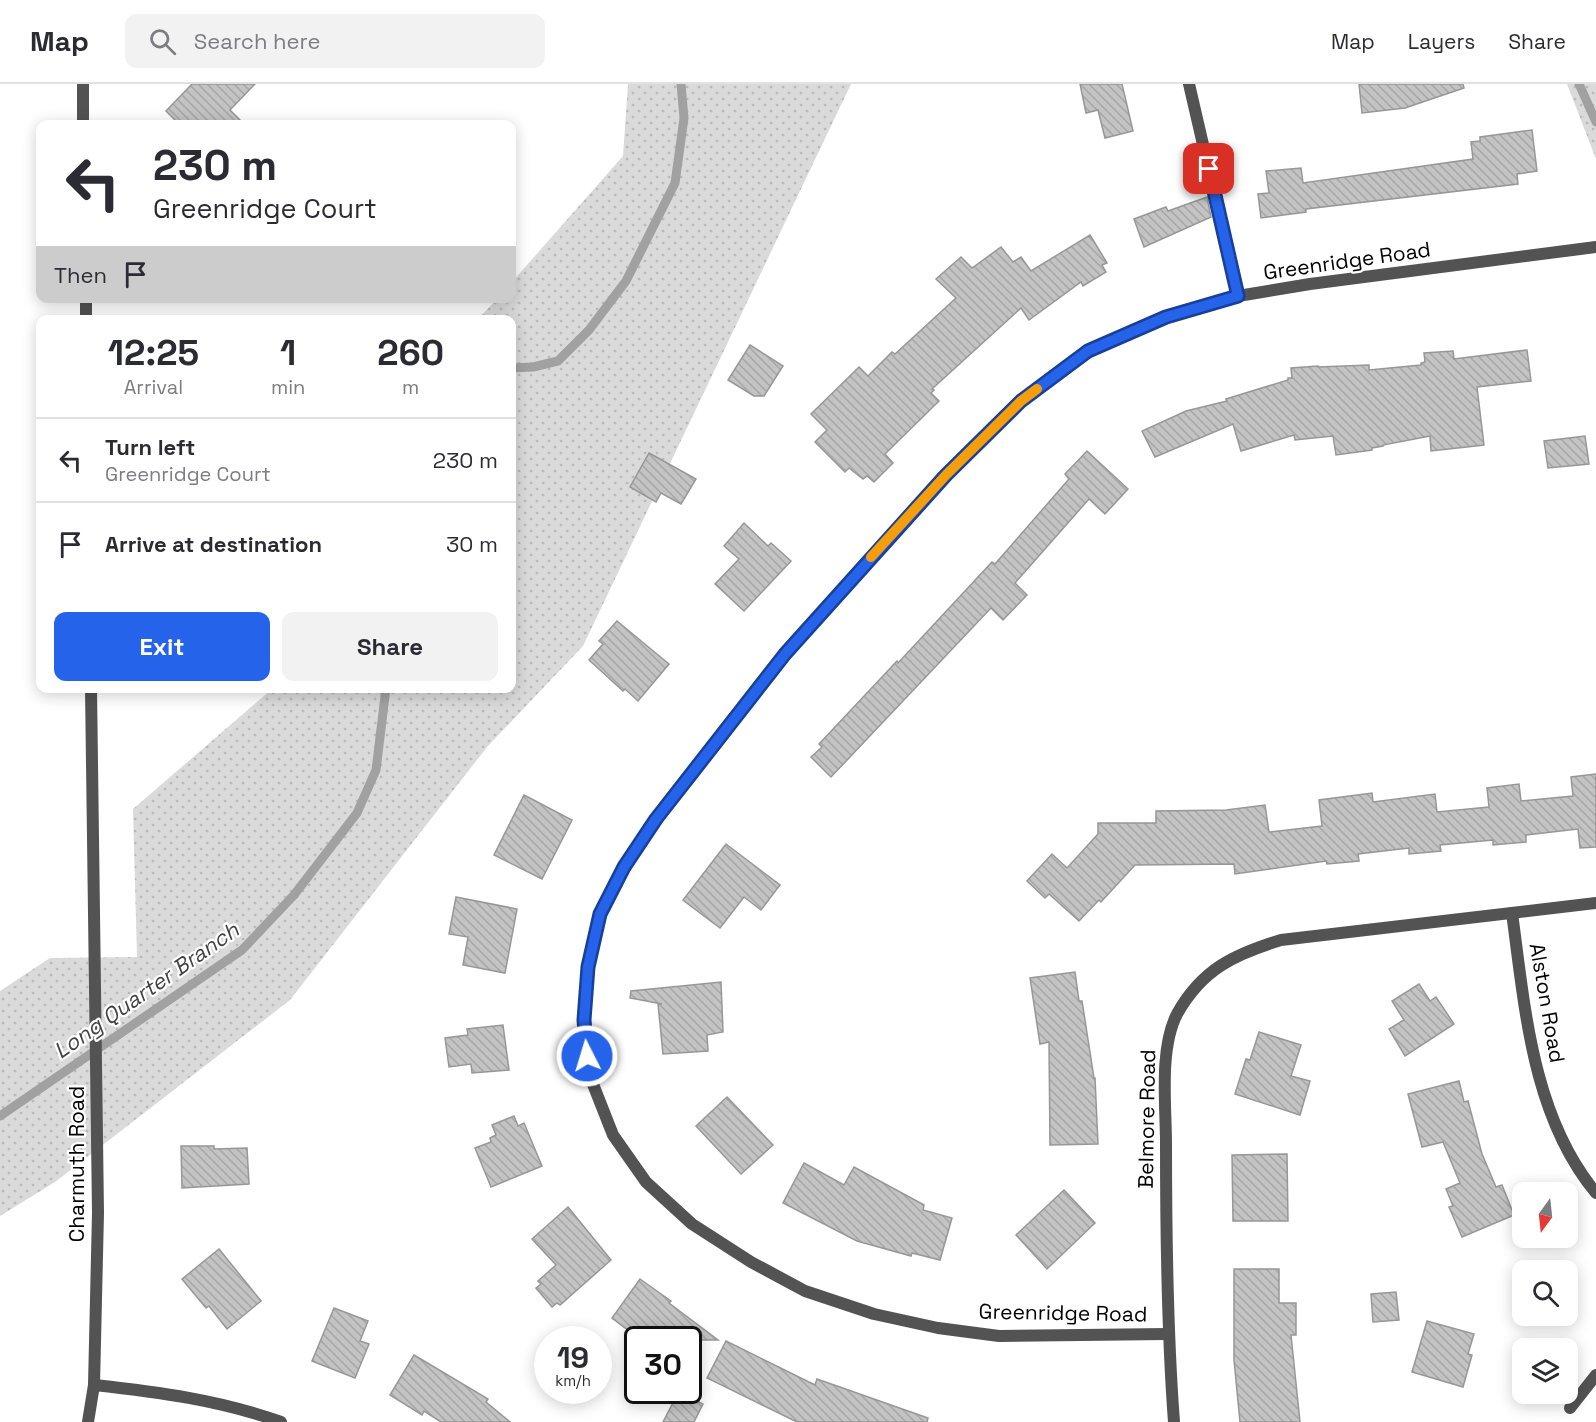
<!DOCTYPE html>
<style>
body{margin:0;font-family:"Space Grotesk",sans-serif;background:#f2f2f3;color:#2b2b33;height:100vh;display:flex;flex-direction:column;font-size:22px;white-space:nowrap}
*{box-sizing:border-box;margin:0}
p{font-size:20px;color:#7c7c81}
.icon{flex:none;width:33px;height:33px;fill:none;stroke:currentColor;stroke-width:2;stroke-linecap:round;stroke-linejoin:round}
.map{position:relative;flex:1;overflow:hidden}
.side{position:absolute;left:36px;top:231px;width:480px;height:378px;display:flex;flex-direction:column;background:#fff;border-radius:12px;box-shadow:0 3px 15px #0003}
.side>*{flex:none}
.top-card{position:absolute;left:36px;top:36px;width:480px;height:183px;border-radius:12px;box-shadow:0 3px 15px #0003;background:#fff;color:#2b2b33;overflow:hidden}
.needle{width:39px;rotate:195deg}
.controls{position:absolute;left:1512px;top:1098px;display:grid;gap:12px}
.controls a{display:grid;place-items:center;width:66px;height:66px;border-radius:12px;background:#fff;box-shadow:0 3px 15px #0003;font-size:30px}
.speed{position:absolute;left:534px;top:1242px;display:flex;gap:12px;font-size:30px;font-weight:700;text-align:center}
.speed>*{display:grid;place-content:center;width:78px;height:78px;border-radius:50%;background:#fff;box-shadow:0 3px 15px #0003;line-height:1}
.speed small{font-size:15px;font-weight:400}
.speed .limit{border:3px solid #111;border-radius:9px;background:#fff;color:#111}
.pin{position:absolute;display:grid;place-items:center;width:51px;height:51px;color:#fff;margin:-26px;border-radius:12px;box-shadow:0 3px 9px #0006}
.me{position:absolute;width:66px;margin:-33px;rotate:355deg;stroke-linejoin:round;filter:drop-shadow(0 0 4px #0008)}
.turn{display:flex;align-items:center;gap:21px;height:126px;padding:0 18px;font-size:27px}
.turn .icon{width:78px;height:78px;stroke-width:2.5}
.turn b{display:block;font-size:42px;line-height:51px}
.then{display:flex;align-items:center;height:57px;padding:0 18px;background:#0003;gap:12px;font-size:22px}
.eta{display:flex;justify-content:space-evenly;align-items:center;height:102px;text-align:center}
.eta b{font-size:36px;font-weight:700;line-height:42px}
.button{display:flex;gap:12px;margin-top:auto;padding:12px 18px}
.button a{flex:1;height:69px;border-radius:12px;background:#2563eb;color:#fff;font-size:24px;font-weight:700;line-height:69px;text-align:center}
.button a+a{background:#f2f2f3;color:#2b2b33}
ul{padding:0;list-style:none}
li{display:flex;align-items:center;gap:18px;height:84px;padding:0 18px;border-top:2px solid #e1e1e2}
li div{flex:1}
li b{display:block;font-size:22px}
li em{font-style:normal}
header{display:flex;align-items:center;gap:36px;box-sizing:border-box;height:84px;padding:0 30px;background:#fff;border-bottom:2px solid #e1e1e2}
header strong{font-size:28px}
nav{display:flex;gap:33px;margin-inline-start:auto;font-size:21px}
.search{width:420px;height:54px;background:#f2f2f3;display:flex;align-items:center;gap:15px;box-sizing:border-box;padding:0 21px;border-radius:12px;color:#7c7c81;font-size:22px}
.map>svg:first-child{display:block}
</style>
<header>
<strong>Map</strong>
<div class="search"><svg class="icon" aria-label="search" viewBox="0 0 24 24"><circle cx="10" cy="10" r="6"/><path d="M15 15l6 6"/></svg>Search here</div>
<nav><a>Map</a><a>Layers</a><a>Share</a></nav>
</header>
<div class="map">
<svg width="1596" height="1338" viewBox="0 0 1596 1338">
<defs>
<pattern id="park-dots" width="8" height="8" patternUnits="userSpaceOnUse" patternTransform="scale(1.5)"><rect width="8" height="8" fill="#dadada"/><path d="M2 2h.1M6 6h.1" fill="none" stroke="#b9b9b9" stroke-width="1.8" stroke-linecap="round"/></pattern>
<pattern id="building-back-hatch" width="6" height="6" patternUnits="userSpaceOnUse" patternTransform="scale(1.5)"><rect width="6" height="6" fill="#c3c3c3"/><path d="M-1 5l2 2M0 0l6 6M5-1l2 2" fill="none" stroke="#a6a6a6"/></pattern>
</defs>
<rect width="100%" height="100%" fill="#fff"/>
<g fill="url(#park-dots)">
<path d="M628,0H851L583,562L487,663L290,916L55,1098L0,1132V907L50,874L137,873L133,725L272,605L512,604V236L478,235L497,215L512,214V198L623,72Z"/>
<path d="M1567,0H1596V75Z"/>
</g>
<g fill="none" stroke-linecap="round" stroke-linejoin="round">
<g stroke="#a1a1a1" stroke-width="9">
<path d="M1579,0L1596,38"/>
<path d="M512,284L533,283L558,277L589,246L626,197L675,99L684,34L681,0"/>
<path d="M0,1032L242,866L294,811L357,729L376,686L386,604"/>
</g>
</g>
<g fill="url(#building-back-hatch)" stroke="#979797" stroke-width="1.5">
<path d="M192,0H255L230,26L244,40H179L166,27Z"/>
<path d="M1080,0H1122L1133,47L1105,54L1098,26L1086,29Z"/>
<path d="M1359,0H1463L1464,4L1405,24L1362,29Z"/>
<path d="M1532,46L1537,87L1517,90L1518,100L1306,125V128L1261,134L1258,110L1269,109L1266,87L1301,84L1303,99L1473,75L1471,58L1480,57V53Z"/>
<path d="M1207,113L1211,133L1144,163L1134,135L1166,123L1168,127Z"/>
<path d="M1090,151L1107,179L1102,181L1106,188L1083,202L1081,198L1029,236L1021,224L932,305L934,306L931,309L939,317L885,370L893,379L874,398L867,392L863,395L849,384L845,388L815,358L827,346L811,330L859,283L868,292L892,268L895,270L956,214L936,195L961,173L972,184L1001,163L1013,178L1021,173L1031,187Z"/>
<path d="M750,261L783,282L764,312H754L728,296Z"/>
<path d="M1527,266L1531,297L1477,303L1484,361L1431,367L1430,352L1383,361V362L1372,364V366L1336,371L1333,352L1295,356L1294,351L1241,367L1233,340L1155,373L1142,347L1186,327L1227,317L1226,315L1288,296V294H1292L1291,284L1318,282V283L1369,281V286L1421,281V279L1425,278L1424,269L1453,267L1454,275Z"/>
<path d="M1585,352L1589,380L1548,384L1544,357Z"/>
<path d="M1087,367L1128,405L1105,430L1089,415L1015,499L1027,511L1003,536L991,524L831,693L811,673L822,663L819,660L897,577L898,579L992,478L995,480L1069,395L1065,390Z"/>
<path d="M649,369L696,395L681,420L661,409L656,418L630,403Z"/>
<path d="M744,439L768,462L771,459L791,477L744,527L715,500L739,475L724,462Z"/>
<path d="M617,537L669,580L638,617L625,605L623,607L589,576L603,560L599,557Z"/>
<path d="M1596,690V763L1580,764L1578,745L1526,751V758L1493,761V756L1440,761L1441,767L1409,770V764L1358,770L1359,777L1327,780L1326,777L1235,790L1234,780L1135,781L1101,818L1099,816L1079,837L1049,810L1045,814L1027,797L1052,770L1067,784L1098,750V739H1156V727L1226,726L1265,721L1269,748L1322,742L1319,716L1372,709L1373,718L1435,710L1437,728L1489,723L1487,704L1519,700L1521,717L1573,712L1571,693Z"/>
<path d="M524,711L572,736L542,795L494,771Z"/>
<path d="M726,760L780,801L761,826L744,813L720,844L683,816Z"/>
<path d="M456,813L517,825L505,889L463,881L468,853L449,850Z"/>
<path d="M1075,888L1079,917H1082L1094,994H1095L1098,1060L1050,1061L1049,958L1040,960L1030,894Z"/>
<path d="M721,898L723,948L707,951L708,967L663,970L658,920H662L630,914L631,907Z"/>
<path d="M1419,900L1430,917L1436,913L1454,940L1405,972L1389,945L1404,936L1392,917Z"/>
<path d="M503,941L509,986L472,989L471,980L449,983L445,954L468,951L467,945Z"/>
<path d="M1259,948L1301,961L1291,992L1310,997L1300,1031L1235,1010L1246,975L1250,976Z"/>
<path d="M1459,997L1464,1018L1468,1017L1482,1070L1496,1103L1502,1101L1514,1131L1462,1153L1449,1123L1453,1122L1446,1105L1460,1099L1443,1058L1422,1063L1408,1010Z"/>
<path d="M727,1013L773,1061L741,1090L696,1042Z"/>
<path d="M514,1032L518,1042L524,1039L542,1082L491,1103L475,1064L491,1058L490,1054L496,1051L492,1041Z"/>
<path d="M181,1062H214V1065L247,1064L249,1100L182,1104Z"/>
<path d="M1287,1070L1288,1137H1233L1232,1071Z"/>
<path d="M804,1079L844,1101L854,1083L924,1121L923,1126L952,1134L940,1176L912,1169L911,1172L857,1157L783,1119Z"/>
<path d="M1064,1106L1095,1139L1047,1185L1016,1151Z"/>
<path d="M568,1123L611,1176L560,1221L557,1219L552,1223L536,1204L541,1200L538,1197L556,1181L532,1155Z"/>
<path d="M219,1165L261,1217L227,1245L209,1222L206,1224L182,1195Z"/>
<path d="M1234,1185H1279V1219H1296V1251H1291L1300,1338H1240L1234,1276Z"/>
<path d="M640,1195L671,1217L669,1219L718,1256H641L612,1234Z"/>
<path d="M1396,1208L1399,1236L1373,1238L1371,1210Z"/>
<path d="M334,1224L368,1237L360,1257L369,1260L355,1294L312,1277Z"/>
<path d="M1427,1237L1474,1250L1468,1270L1472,1271L1463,1303L1412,1288Z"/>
<path d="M726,1257L815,1301L817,1295L928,1334L927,1338H797L707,1294Z"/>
<path d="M414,1271L488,1315L486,1318L510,1338H441L424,1327L422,1331L390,1311Z"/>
<path d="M679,1307L703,1320L694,1338H663Z"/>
</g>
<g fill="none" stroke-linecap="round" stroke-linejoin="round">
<g stroke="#535353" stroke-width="12">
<path d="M1189,0L1238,212"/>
<path d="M1512,829C1525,924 1532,1032 1596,1109"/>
<path d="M1167,1250L999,1252L938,1244L874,1230L805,1207L751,1178L692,1140L646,1098L613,1051L589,990L584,936L588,883L600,830L624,782L656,735L785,570L947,391L1021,317L1088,267L1166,233L1238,212L1310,200L1596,163"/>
<path d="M94,1301C158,1308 220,1316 281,1338"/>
<path d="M1570,1324L1596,1291"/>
<path d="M1174,1338C1167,1245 1166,1153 1166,1060C1166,1022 1159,965 1177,930C1202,885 1235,870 1281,856L1596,819"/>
</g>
<g stroke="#535353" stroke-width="12">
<path d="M83,0V40"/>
<path d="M86,214V236"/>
<path d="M88,1338L94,1301L98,1129L91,604"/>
</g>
</g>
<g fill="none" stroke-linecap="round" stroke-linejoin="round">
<g stroke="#184099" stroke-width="15">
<path id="route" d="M587,972L584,936L588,883L600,830L624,783L656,735L785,570L946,391L1021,317L1088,267L1166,233L1238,212L1209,85"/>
</g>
<use href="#route" stroke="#2563eb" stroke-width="10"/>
<path stroke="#f59e0b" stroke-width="10" d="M871,473L946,391L1021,317L1037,305"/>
</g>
<g text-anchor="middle" stroke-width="4.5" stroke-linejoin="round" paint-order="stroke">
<g font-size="21" fill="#000" stroke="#fff">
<text transform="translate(1347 177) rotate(-8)" y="7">Greenridge Road</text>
<text transform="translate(1547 919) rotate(80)" y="7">Alston Road</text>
<text transform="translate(1147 1035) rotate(-89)" y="7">Belmore Road</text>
<text transform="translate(77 1080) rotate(-90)" y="7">Charmuth Road</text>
<text transform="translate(1063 1229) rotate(1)" y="7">Greenridge Road</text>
</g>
<g font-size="22" font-style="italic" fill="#424242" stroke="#fff">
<text transform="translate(146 906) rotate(-35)" y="8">Long Quarter Branch</text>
</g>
</g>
</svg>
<div class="controls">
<a><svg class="needle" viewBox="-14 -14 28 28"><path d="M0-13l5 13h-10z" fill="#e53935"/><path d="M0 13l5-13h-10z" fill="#7c7c81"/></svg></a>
<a><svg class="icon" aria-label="search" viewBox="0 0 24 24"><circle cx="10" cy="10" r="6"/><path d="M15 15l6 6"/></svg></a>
<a><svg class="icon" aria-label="layers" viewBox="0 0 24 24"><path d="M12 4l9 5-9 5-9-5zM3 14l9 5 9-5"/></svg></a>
</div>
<div class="speed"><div>19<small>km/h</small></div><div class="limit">30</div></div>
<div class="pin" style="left:1209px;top:85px;background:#d93025"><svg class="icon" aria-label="arrive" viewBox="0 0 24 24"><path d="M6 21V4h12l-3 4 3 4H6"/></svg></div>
<svg class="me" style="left:587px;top:972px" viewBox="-20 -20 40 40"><circle r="17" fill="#2563eb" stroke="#fff" stroke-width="3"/><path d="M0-11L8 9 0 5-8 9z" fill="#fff"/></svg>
<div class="top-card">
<div class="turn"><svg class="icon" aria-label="left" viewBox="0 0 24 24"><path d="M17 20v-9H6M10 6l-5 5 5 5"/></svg><div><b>230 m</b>Greenridge Court</div></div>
<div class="then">Then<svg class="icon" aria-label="arrive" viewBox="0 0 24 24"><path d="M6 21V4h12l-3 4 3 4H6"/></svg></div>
</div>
<section class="side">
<div class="eta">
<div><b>12:25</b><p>Arrival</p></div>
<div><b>1</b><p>min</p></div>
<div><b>260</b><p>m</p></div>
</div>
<ul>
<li><svg class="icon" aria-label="left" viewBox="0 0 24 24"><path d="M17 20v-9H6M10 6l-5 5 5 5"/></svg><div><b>Turn left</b><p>Greenridge Court</p></div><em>230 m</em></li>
<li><svg class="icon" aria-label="arrive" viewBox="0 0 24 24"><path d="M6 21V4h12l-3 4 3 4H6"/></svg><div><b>Arrive at destination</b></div><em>30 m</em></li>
</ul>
<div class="button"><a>Exit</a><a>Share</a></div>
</section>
</div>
